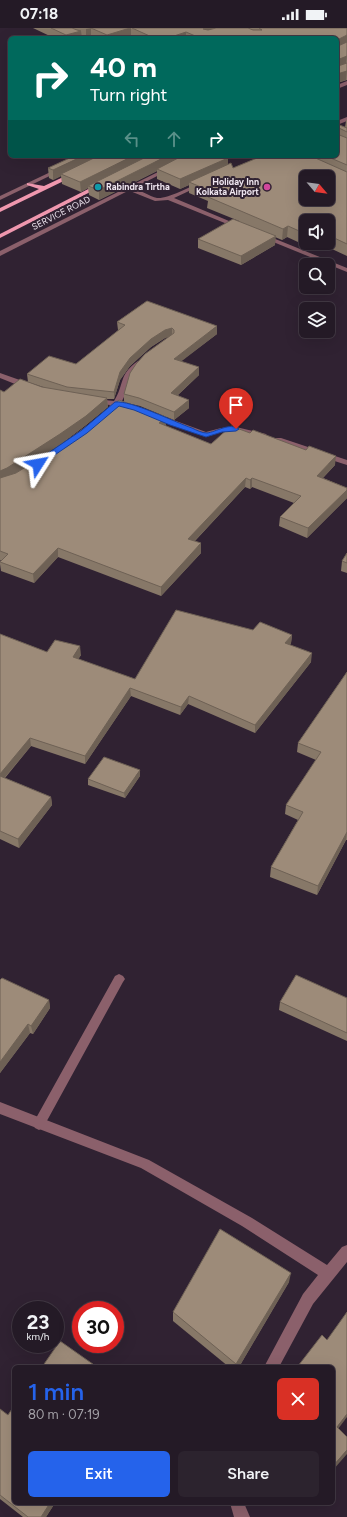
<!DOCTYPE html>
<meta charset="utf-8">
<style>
body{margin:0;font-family:Figtree,sans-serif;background:#2c232e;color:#f1f3f6;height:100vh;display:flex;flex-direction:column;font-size:15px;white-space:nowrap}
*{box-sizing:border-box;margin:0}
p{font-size:13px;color:#a3a1a7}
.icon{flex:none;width:22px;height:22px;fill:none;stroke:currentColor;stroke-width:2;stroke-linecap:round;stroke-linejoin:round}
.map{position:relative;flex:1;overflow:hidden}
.panel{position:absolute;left:12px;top:1337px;width:323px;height:140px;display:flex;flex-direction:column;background:#241a26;border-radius:6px;box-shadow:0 4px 16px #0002,0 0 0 1px #413843}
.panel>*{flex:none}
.banner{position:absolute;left:8px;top:8px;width:331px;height:122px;border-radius:6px;box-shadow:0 4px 16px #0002,0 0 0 1px #413843;background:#00695c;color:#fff;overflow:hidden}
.needle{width:26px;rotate:119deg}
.buttons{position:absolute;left:299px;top:142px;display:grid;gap:8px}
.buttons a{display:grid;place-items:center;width:36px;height:36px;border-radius:6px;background:#241a26;box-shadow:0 4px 16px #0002,0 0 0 1px #413843;font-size:20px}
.speed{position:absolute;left:12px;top:1273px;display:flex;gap:8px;font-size:20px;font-weight:700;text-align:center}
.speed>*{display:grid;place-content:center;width:52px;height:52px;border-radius:50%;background:#241a26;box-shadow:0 4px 16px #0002,0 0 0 1px #413843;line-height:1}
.speed small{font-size:10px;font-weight:400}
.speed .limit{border:6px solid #d22;background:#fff;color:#111}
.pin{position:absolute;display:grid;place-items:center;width:34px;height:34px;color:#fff;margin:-41px -17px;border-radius:50% 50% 50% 0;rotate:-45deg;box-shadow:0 0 4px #0007}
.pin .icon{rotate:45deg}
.me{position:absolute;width:44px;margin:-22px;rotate:56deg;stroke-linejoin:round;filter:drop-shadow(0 0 3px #0008)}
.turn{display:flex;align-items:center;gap:14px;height:84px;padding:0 16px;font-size:18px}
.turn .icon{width:52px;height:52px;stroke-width:2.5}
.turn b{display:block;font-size:28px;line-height:34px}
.lanes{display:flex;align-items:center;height:38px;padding:0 16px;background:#0003;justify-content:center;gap:20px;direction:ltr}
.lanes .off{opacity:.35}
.round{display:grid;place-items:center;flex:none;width:42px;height:42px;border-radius:6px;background:#2c232e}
.summary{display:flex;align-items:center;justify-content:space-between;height:68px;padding:0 16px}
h1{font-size:24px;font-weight:600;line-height:30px;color:#2563eb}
.action{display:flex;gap:8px;margin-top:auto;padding:8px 16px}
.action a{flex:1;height:46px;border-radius:6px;background:#2563eb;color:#fff;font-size:16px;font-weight:600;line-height:46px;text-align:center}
.action a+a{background:#2c232e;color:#f1f3f6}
.status{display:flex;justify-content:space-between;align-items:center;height:28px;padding:0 20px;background:#241a26;direction:ltr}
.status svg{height:11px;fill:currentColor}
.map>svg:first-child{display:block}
</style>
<div class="status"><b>07:18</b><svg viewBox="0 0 49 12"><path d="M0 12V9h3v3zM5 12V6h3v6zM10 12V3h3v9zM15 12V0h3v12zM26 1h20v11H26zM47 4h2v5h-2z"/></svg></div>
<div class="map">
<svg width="347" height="1489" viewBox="0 0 347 1489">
<rect width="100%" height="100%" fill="#302232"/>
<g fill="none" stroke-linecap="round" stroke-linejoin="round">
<g fill="#8b606b" fill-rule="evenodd">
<path d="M347,89V93L337,97V93Z"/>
<path d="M199,155L204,156L174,170L241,198V200H237L168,172L155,173L125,161C132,156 149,169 157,170C168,171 189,159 199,155Z"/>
<path d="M263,206L347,240V244L261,209L260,208Z"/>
<path d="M119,946L123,948L125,951L123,954L43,1100L39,1102L35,1100L33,1096L35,1092L115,948Z"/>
</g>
<g fill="#8b606b" fill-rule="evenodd">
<path d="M138,333H144L145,335L131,348L125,367L121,375L130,377V381L118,379L113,381L109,379L110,377L91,375L90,373L94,371L114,373C125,356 118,347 138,333Z"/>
<path d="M0,345L31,356L32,358L28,360H25L0,350Z"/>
<path d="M151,386H157L206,404L221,400L236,399L266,406L267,408L263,410L236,403L222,404L206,409L151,390Z"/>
<path d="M275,410H281L347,432V437L275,414Z"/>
<path d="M0,1074L149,1132L252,1190L327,1237L342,1219L347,1217V1234L313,1276L279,1339H264L303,1266L318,1247L242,1198L141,1140L0,1086Z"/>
<path d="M230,1475H244L250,1489H234Z"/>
</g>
<g fill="#8b606b" fill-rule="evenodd">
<path d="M347,53V57L337,61V57Z"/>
<path d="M59,140L64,141L0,172V168Z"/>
<path d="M166,140L171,141L0,228V223Z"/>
</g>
<g fill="#ef97ae" fill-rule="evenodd">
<path d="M74,144L77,146L76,147L0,184V180L39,161L27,157V155L44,158Z"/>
<path d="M100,155L103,157L102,158L0,210V206Z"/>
</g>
</g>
<g fill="#877868" fill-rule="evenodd">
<path d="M33,0H347V52L337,55V10H135L131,8L126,10H94L91,9L86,10L82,7V10H54Z"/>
<path d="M347,92V228L319,215H328V193H306V215H317L309,219L287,209L282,212L275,209V217L241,237L198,220V211L239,193L207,180L208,173L189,165V157L180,161L157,151V143L99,172L89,167L88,160L81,164L62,156L61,148L53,152L49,150L48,140L228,130V136L233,140L262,128H337V97L345,99L346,93Z"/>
<path d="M147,273L217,306L181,333L199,347L178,367L189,380L174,392L140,378L127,375L166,389V398L211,416L335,437L323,450L347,460V470L307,510L279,498L280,489L294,475L252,459L250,461L245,459L195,513L201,525L161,568L58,529L34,555L1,543L0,536V533L1,532H0V362L4,364L42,359L49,361L28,354L27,346L76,336L119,302H118L117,294ZM170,308L124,366V374L61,417L14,446L61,416L86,397L108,379L107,371H114L120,352L130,338L151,319L165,310Z"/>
<path d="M347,525V545L341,543L342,533Z"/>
<path d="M253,602L292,607L291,615L290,617L311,634L255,705L188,676L180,687L131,668L85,736L31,718L5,750L51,769L52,777L19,820L0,811V606L47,624L81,627L78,631L135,651Z"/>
<path d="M347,644V812H346L317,867L270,849L271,839L298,792L285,786L286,777L316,732L297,724L298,715Z"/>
<path d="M140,748L125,770L88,757V751Z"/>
<path d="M0,952L49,972L50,980L33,1006L30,1005L0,1045Z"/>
<path d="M347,970V1013L279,982L280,974Z"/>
<path d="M289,1254L239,1339H229L173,1293V1284Z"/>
<path d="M0,1381L14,1475H55L46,1489H23L0,1471Z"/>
</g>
<g fill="#6e6155">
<path d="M91,0V9L86,10V1Z"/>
<path d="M130,0H131V8L126,10H107V7Z"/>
<path d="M204,0H228L204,9L203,1Z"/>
<path d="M81,3L82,10H66V7Z"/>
<path d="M186,4V10H168Z"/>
<path d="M347,7V16L337,20V12Z"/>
<path d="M347,28L346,37L337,41V32Z"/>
<path d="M347,43L346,52L337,55V46Z"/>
<path d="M339,100L338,111H337V101Z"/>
<path d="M83,128H104L61,146V148L53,152V142Z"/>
<path d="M133,128H153L88,158V160L81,164L80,154Z"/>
<path d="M167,128H187L157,141V143L99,172V162Z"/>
<path d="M228,130V139L189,154V157L180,161V151Z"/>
<path d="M288,198L287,209L282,212L283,201Z"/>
<path d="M276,208L275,217L241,237V228Z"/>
<path d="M310,215H317L309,219Z"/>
<path d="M217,298V306L174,339V331Z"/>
<path d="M172,300V308L165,310L151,319L130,338L120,352L114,371V364L120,344L130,330L151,311L165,302Z"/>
<path d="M199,339V347L171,373V365Z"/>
<path d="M107,370L108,379L86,397L61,416L8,450L0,453V443Z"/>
<path d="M189,372V380L174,392V384Z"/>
<path d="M166,389V399L159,395Z"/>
<path d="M336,428L335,437L316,457L317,448Z"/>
<path d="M246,450L245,459L188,520V511Z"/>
<path d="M252,450V459L250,461V452Z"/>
<path d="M347,462V470L307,510L308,500Z"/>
<path d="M201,515V525L161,568V559Z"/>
<path d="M58,520V529L34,555L33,546Z"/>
<path d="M292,607L291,615L285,624V615Z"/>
<path d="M80,618L81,627L74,638L73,629Z"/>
<path d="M312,625L311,634L255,705V697Z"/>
<path d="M130,660L131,668L85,736V728Z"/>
<path d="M189,668L188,676L180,687L181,679Z"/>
<path d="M30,710L31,718L0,755V746Z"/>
<path d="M140,742V748L125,770L124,765Z"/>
<path d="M51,769L52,777L19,820L18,811Z"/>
<path d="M347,804L346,812L317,867L318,858Z"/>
<path d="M49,972L50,980L33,1006L31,998Z"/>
<path d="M28,996L30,1005L0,1045V1034Z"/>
<path d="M291,1245L289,1254L239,1339H236V1336Z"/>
<path d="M347,1386V1389L335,1405L337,1399Z"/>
<path d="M347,1422V1426L333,1442V1438Z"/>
<path d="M50,1475H55L46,1489H41Z"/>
</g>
<g fill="#9d8b79" stroke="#6e6155" fill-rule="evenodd">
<path d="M51,0H72L77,2L81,3L66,7Z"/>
<path d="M91,0H130L107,7Z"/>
<path d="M132,0H204L203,1L208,2L216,0H248L253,2H262L259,0H347V7L337,12V10H200L186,4L168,10H154Z"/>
<path d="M347,14V28L337,32V18H338Z"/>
<path d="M347,35V43L337,46V47V37L338,38Z"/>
<path d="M337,96L347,100V104L339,100L337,101Z"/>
<path d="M337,106L347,110V137L326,128H337Z"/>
<path d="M74,128H83L53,142L48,140Z"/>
<path d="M98,128H133L80,154L61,146Z"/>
<path d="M148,128H167L99,162L88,158Z"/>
<path d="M182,128H227L228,130L180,151L157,141Z"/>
<path d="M262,128H293L296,130L303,128H311L347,144V216L328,207V193H306V206L288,198L283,201L208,169L215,165L189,154L231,135L233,140ZM306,149H328V171H306Z"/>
<path d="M233,191L276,208L241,228L198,211Z"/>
<path d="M147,273L217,298L174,331L199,339L171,365L189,372L174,384L139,370L124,366L130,345L136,336L145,326L174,305V302L172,300L165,302L151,311L130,330L120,344L114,364L67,359L27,346L49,328L76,336L125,297L117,294Z"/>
<path d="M20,351L42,359L107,370L86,388L60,406L7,440L0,443V362L4,364Z"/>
<path d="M119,372L166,389L159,395L211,416L231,398L250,405L253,402L306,422L309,418L336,428L317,448L347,460V462L308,500L280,489L301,468L252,450L250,452L246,450L188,511L201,515L161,559L58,520L33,546L0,534L8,526L0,523V450L16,445L61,417L91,395Z"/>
<path d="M347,525V535L342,533Z"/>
<path d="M176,582L253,602L260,594L292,607L285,615L312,625L255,697L189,668L181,679L130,660L85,728L30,710L0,746V606L47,624L55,612L80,618L73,629L135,651Z"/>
<path d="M347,644V804L318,858L271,839L303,784L286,777L321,724L298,715Z"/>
<path d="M104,729L140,742L124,765L88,751Z"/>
<path d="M0,748L51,769L18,811L0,803Z"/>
<path d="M296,947L347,970V1005L280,974Z"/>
<path d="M2,950L49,972L31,998L28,996L0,1034V952Z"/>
<path d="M220,1201L291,1245L236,1336L173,1284Z"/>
<path d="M347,1284V1386L337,1399L347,1409V1422L333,1438V1339H299L298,1338L322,1307L327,1312Z"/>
<path d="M60,1313L97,1339H42Z"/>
<path d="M14,1378V1475H50L41,1489H28L0,1467V1381L8,1387Z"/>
</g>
<path fill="#2563eb" stroke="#184099" d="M115,374C131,372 174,394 192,400C196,402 202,405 207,405C216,404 230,394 239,401L236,403L222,404L206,409L170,397L134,382L119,378L87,405L40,437H35V434L82,402Z"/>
<circle fill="#0f9aa8" stroke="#302232" stroke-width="1.5" cx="98" cy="159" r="4"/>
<circle fill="#d1479c" stroke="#302232" stroke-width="1.5" cx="267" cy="159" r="4"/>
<g text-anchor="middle" stroke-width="4" stroke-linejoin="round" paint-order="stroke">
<g font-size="9" font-weight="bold" fill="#efe6f0" stroke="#302232" text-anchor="end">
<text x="259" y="157">Holiday Inn<tspan x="259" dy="10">Kolkata Airport</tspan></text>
<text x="106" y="162" text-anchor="start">Rabindra Tirtha</text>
</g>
<g font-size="9" fill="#efe6f0" stroke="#302232">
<text transform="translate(61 185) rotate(-27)" y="3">SERVICE ROAD</text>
</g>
</g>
</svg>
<div class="buttons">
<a><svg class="needle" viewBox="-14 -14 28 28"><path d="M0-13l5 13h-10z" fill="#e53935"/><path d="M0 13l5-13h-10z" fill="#a3a1a7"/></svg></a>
<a><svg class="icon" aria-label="sound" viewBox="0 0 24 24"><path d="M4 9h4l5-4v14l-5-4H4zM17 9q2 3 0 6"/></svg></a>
<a><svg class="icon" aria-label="search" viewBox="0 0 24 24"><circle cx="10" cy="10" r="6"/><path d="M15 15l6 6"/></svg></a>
<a><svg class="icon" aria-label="layers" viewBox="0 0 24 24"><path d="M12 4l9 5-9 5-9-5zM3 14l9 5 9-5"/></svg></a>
</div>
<div class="speed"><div>23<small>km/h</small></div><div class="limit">30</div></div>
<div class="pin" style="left:236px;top:401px;background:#d93025"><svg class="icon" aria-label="arrive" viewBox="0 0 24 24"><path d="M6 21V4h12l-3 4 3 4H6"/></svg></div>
<svg class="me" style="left:38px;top:436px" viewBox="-20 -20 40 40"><path d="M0-17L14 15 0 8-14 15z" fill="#2563eb" stroke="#fff" stroke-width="4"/></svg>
<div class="banner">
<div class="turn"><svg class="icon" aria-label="right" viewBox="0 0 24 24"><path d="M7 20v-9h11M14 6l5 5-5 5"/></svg><div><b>40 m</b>Turn right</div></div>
<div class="lanes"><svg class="icon off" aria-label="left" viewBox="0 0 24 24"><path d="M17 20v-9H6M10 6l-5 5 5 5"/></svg><svg class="icon off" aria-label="ahead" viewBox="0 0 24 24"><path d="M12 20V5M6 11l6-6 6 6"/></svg><svg class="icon" aria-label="right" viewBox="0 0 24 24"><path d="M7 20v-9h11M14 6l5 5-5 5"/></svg></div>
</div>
<section class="panel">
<div class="summary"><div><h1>1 min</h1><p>80 m · 07:19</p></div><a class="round" style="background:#d93025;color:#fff"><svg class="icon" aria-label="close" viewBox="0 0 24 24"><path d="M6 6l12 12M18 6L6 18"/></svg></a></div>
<div class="action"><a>Exit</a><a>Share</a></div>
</section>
</div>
